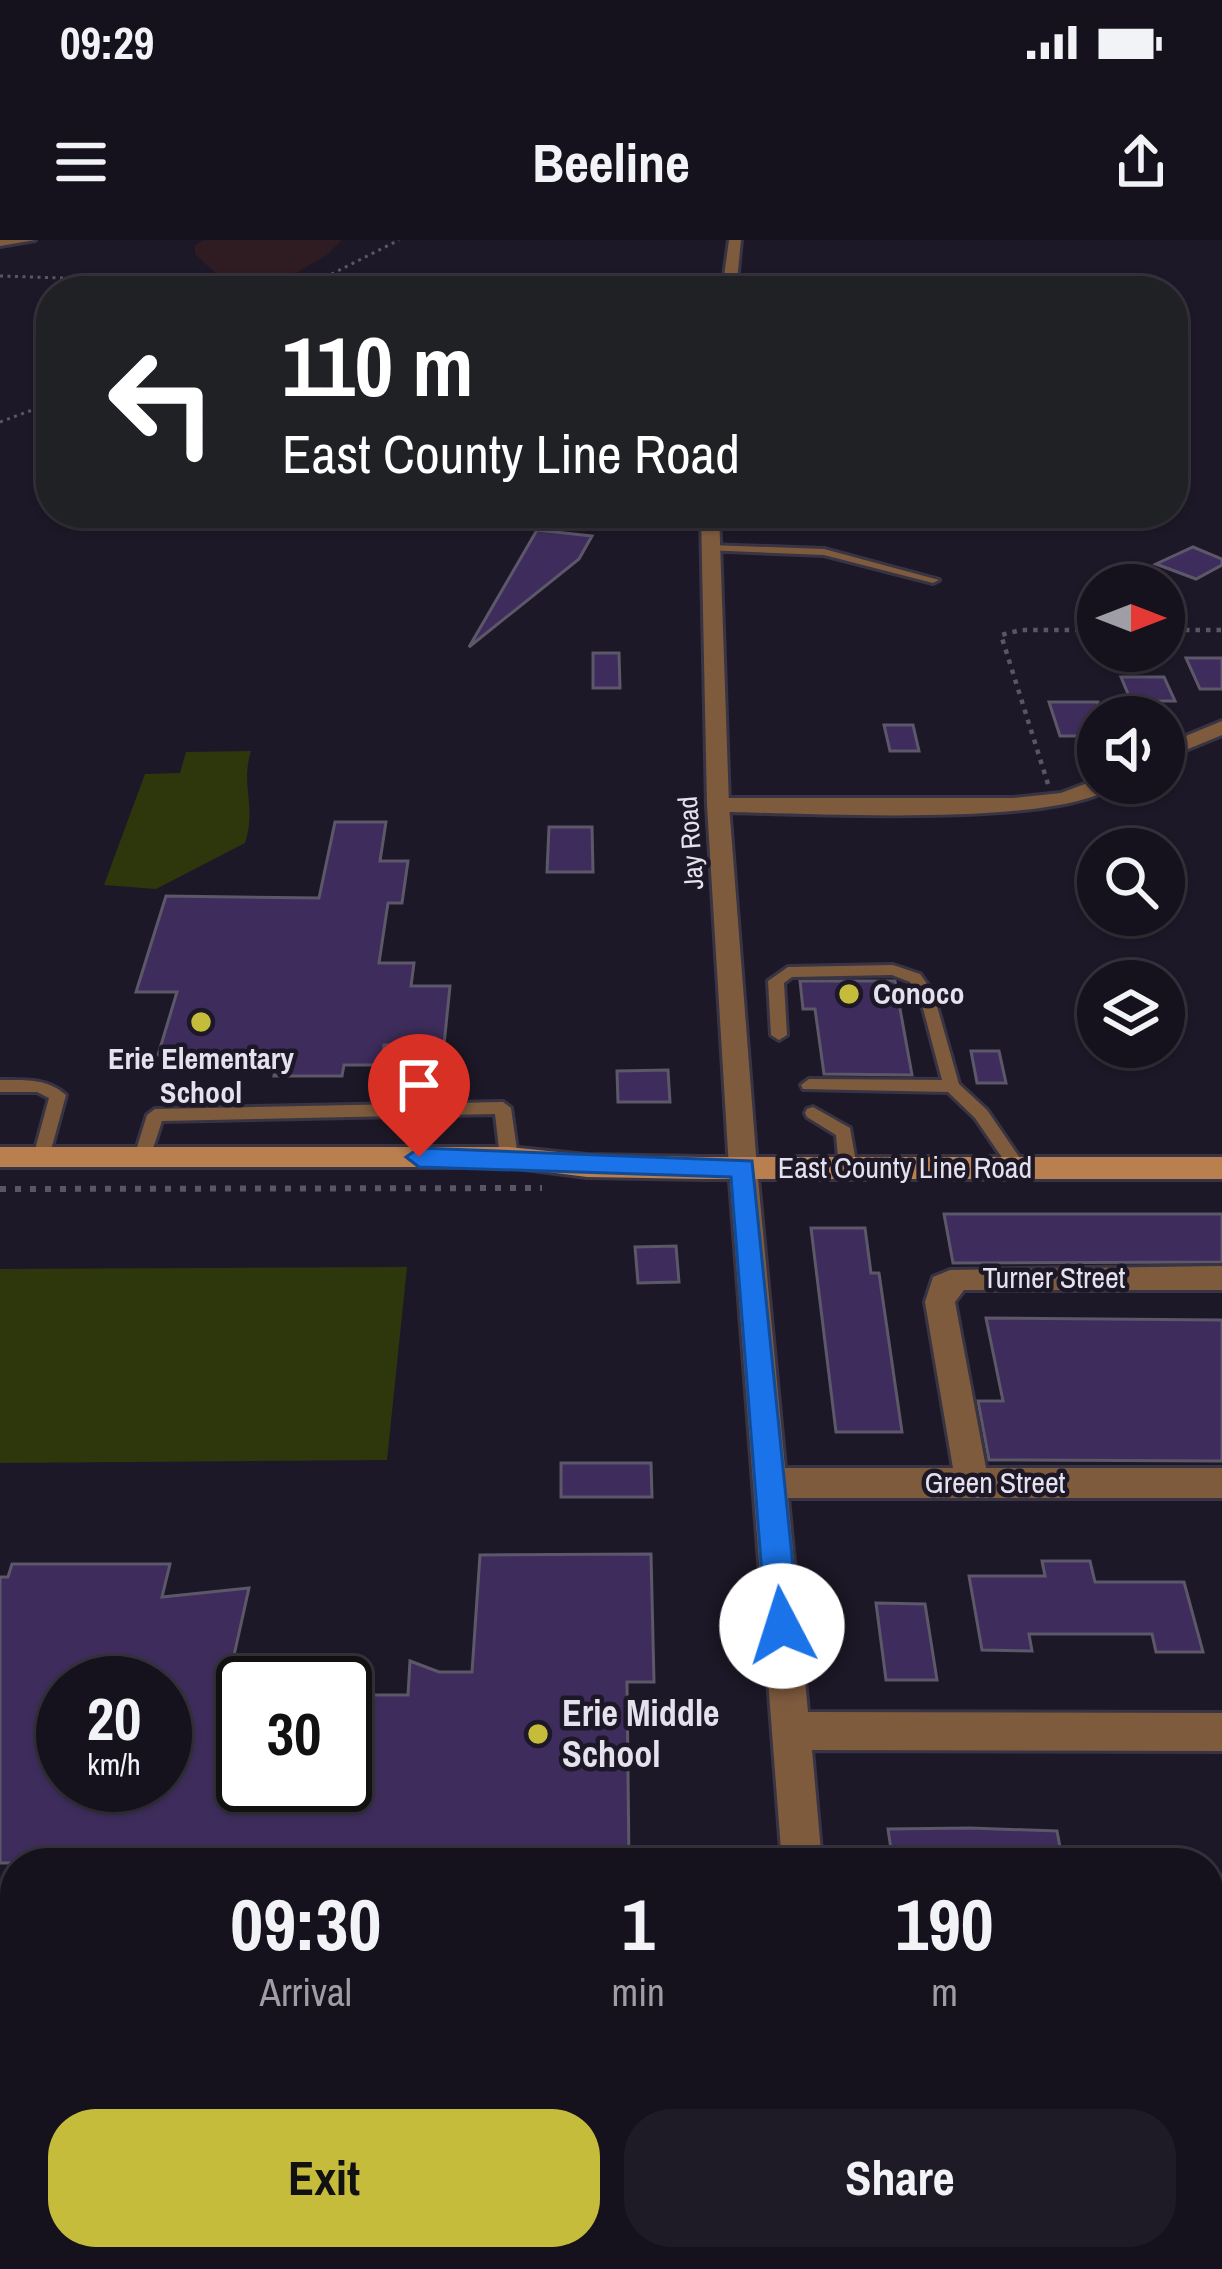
<!DOCTYPE html>
<style>
body{margin:0;font-family:"Archivo Narrow",sans-serif;background:#1f1b26;color:#f1f3f6;height:100vh;display:flex;flex-direction:column;font-size:45px;white-space:nowrap}
*{box-sizing:border-box;margin:0}
p{font-size:39px;color:#9e9ea4}
.icon{flex:none;width:66px;height:66px;fill:none;stroke:currentColor;stroke-width:2;stroke-linecap:round;stroke-linejoin:round}
.map{position:relative;flex:1;overflow:hidden}
.panel{position:absolute;left:0px;top:1608px;width:1224px;height:423px;display:flex;flex-direction:column;background:#16121d;border-radius:48px 48px 0 0;box-shadow:0 3px 9px #0004,0 0 0 3px #35323b}
.panel>*{flex:none}
.banner{position:absolute;left:36px;top:36px;width:1152px;height:252px;border-radius:48px;box-shadow:0 3px 9px #0004,0 0 0 3px #35323b;background:#202124;color:#fff;overflow:hidden}
.needle{width:78px;rotate:90deg}
.controls{position:absolute;left:1077px;top:324px;display:grid;gap:24px}
.controls a{display:grid;place-items:center;width:108px;height:108px;border-radius:50%;background:#16121d;box-shadow:0 3px 9px #0004,0 0 0 3px #35323b;font-size:60px}
.speed{position:absolute;left:36px;top:1416px;display:flex;gap:24px;font-size:60px;font-weight:700;text-align:center}
.speed>*{display:grid;place-content:center;width:156px;height:156px;border-radius:50%;background:#16121d;box-shadow:0 3px 9px #0004,0 0 0 3px #35323b;line-height:1}
.speed small{font-size:30px;font-weight:400}
.speed .limit{border:6px solid #111;border-radius:18px;background:#fff;color:#111}
.pin{position:absolute;display:grid;place-items:center;width:102px;height:102px;color:#fff;margin:-123px -51px;border-radius:50% 50% 50% 0;rotate:-45deg;box-shadow:0 0 12px #0007}
.pin .icon{rotate:45deg}
.me{position:absolute;width:132px;margin:-66px;rotate:355deg;stroke-linejoin:round;filter:drop-shadow(0 0 9px #0008)}
.turn{display:flex;align-items:center;gap:42px;height:252px;padding:0 48px;font-size:54px}
.turn .icon{width:156px;height:156px;stroke-width:2.5}
.turn b{display:block;font-size:84px;line-height:102px}
.eta{display:flex;justify-content:space-evenly;align-items:center;height:204px;text-align:center}
.eta b{font-size:72px;font-weight:700;line-height:84px}
.primary-button{display:flex;gap:24px;margin-top:auto;padding:24px 48px}
.primary-button a{flex:1;height:138px;border-radius:48px;background:#c6bc3c;color:#111;font-size:48px;font-weight:700;line-height:138px;text-align:center}
.primary-button a+a{background:#1f1b26;color:#f1f3f6}
.status{display:flex;justify-content:space-between;align-items:center;height:84px;padding:0 60px;background:#16121d;direction:ltr}
.status svg{height:33px;fill:currentColor}
header{display:flex;justify-content:space-between;align-items:center;height:156px;padding:0 48px;background:#16121d;font-size:54px;font-weight:700}
.map>svg:first-child{display:block}
</style>
<div class="status"><b>09:29</b><svg viewBox="0 0 49 12"><path d="M0 12V9h3v3zM5 12V6h3v6zM10 12V3h3v9zM15 12V0h3v12zM26 1h20v11H26zM47 4h2v5h-2z"/></svg></div>
<header><svg class="icon" aria-label="menu" viewBox="0 0 24 24"><path d="M4 6h16M4 12h16M4 18h16"/></svg>Beeline<svg class="icon" aria-label="share" viewBox="0 0 24 24"><path d="M12 15V3M7 8l5-5 5 5M5 13v7h14v-7"/></svg></header>
<div class="map">
<svg width="1222" height="2029" viewBox="0 0 1222 2029">
<rect width="100%" height="100%" fill="#1d1827"/>
<path fill="#2e1c22" d="M204,0H342L327,15L282,41L253,43L225,42L195,14V5Z"/>
<g fill="#2e370c">
<path d="M251,511C240,547 257,565 245,603L156,649L104,645L145,534L180,533L186,512Z"/>
<path d="M407,1027L387,1220L0,1223V1029Z"/>
</g>
<g fill="#3e2d5c" stroke="#5c5769" stroke-width="3" fill-rule="evenodd">
<path d="M537,290L592,296L579,319L469,407Z"/>
<path d="M1193,307L1222,319V325L1196,339L1156,324Z"/>
<path d="M593,413H619L620,448H593Z"/>
<path d="M1186,418H1222V449H1200Z"/>
<path d="M1121,437H1164L1175,461H1131Z"/>
<path d="M1049,462H1098V496H1060Z"/>
<path d="M884,485H913L919,511H890Z"/>
<path d="M335,582H386L380,621H408L402,663H388L379,723H414L411,746H450L444,805H384L382,825H344L342,836H274L278,815H158L177,752H136L166,656L319,658Z"/>
<path d="M549,587H592L593,632H547Z"/>
<path d="M800,741H895L912,835L824,834L815,769H803Z"/>
<path d="M971,811H999L1006,843H977Z"/>
<path d="M668,830L670,862H618L617,831Z"/>
<path d="M944,974H1222V1022L953,1023Z"/>
<path d="M811,988H865L871,1033H879L902,1192H836Z"/>
<path d="M676,1006L679,1042L638,1043L635,1007Z"/>
<path d="M986,1078L1222,1080V1221L989,1220L978,1161H1003Z"/>
<path d="M561,1223H651L652,1257H561Z"/>
<path d="M651,1314L654,1442H627L629,1623H0V1337H8L12,1324H170L162,1357L249,1348L225,1456H243V1545H345V1455H408L410,1421L439,1432H472L480,1315ZM63,1443H165V1545H63Z"/>
<path d="M1042,1321H1090L1095,1342H1184L1203,1412H1156L1152,1394H1029L1032,1411L982,1410L969,1336H1045Z"/>
<path d="M876,1363L925,1364L937,1440H886Z"/>
<path d="M970,1588L1057,1591L1063,1623H893L888,1589Z"/>
</g>
<g fill="none" stroke-linecap="round" stroke-linejoin="round">
<g stroke="#393443" stroke-width="6">
<g id="service">
<path d="M709,305L824,309L939,340L933,343L824,315L705,310L704,308Z"/>
<path d="M893,725L920,734L933,752L959,844L987,870L1024,924L1027,928L1024,932H1012L975,878L948,852L803,849L801,845L809,839L942,840L920,757L910,742L892,735L792,737L784,743L787,795L779,800L771,795L768,741L788,727Z"/>
<path d="M0,840C25,840 47,838 66,855L48,921L42,923L33,917L49,858L37,852H0Z"/>
<path d="M503,862L511,868L518,917L509,923L500,917L495,874L162,881L149,921L143,923L134,917L147,875L155,869Z"/>
<path d="M813,867L850,888L857,928L854,932L848,934L839,928L836,895L807,877L805,873L807,869Z"/>
<rect x="1209" y="1796" width="13" height="26"/>
<path d="M40,2016H63L66,2024L64,2029H34Z"/>
<path d="M546,2016L561,2018L565,2029H537L541,2018Z"/>
</g>
</g>
<g stroke="#393443" stroke-width="6">
<g id="minor">
<path d="M0,0H35L0,6Z"/>
<path d="M1222,481V495L1164,519V505Z"/>
<path d="M1098,539V543H1118C1066,590 797,572 718,572L707,565L718,558H1013L1061,553Z"/>
<path d="M743,917L757,928L785,1228H953L925,1062L933,1037L950,1030L1222,1026V1050H964L955,1062L986,1228H1222V1258H788L808,1472L1222,1473V1511L812,1510L822,1623H782L729,928Z"/>
<path d="M811,2016H857L860,2029H812Z"/>
</g>
</g>
<g stroke="#393443" stroke-width="6">
<g id="tertiary">
<path d="M729,0H741L736,51H722Z"/>
<path d="M701,273H719L729,565L757,928L743,939L729,928L707,565Z"/>
</g>
</g>
<g stroke="#393443" stroke-width="6">
<path id="secondary" d="M0,907H509L587,915L703,917H1222V939H703L587,937L509,927H0Z"/>
</g>
<g stroke="#5b5664" stroke-width="3" stroke-dasharray="3 4.5" stroke-linecap="butt">
<path d="M0,36L305,46"/>
<path d="M298,51L399,0"/>
<path d="M0,182L51,163"/>
</g>
<g stroke="#5b5664" stroke-width="4.5" stroke-dasharray="4.5 6" stroke-linecap="butt">
<path d="M1164,390H1222"/>
<path d="M1048,544L1001,395L1021,390H1098"/>
</g>
<path stroke="#5b5664" stroke-width="6" stroke-dasharray="6 9" stroke-linecap="butt" d="M0,949L542,948"/>
<use href="#service" fill="#7f5b3e" fill-rule="evenodd"/>
<use href="#minor" fill="#7f5b3e" fill-rule="evenodd"/>
<use href="#tertiary" fill="#7f5b3e" fill-rule="evenodd"/>
<use href="#secondary" fill="#b97f4f" fill-rule="evenodd"/>
</g>
<path fill="#1a73e8" stroke="#114b97" stroke-width="3" d="M419,908L752,921L799,1386L794,1397L782,1401L770,1397L766,1386L731,937L419,927L406,917Z"/>
<g fill="#c6bc3c" stroke="#1d1827" stroke-width="4.5">
<circle cx="849" cy="754" r="12"/>
<circle cx="201" cy="782" r="12"/>
<circle cx="538" cy="1494" r="12"/>
</g>
<g text-anchor="middle" stroke-width="9" stroke-linejoin="round" paint-order="stroke">
<g font-size="27" fill="#e5e2ed" stroke="#1d1827">
<text transform="translate(691 603) rotate(-94)" y="9">Jay Road</text>
</g>
<g font-size="30" font-weight="bold" fill="#e5e2ed" stroke="#1d1827" text-anchor="start">
<text x="873" y="764">Conoco</text>
<text x="201" y="829" text-anchor="middle">Erie Elementary<tspan x="201" dy="34">School</tspan></text>
</g>
<g font-size="30" fill="#e5e2ed" stroke="#1d1827">
<text x="905" y="938">East County Line Road</text>
<text x="1054" y="1048">Turner Street</text>
<text x="995" y="1253">Green Street</text>
</g>
<g font-size="36" font-weight="bold" fill="#e5e2ed" stroke="#1d1827" text-anchor="start">
<text x="562" y="1486">Erie Middle<tspan x="562" dy="41">School</tspan></text>
</g>
</g>
</svg>
<div class="controls">
<a><svg class="needle" viewBox="-14 -14 28 28"><path d="M0-13l5 13h-10z" fill="#e53935"/><path d="M0 13l5-13h-10z" fill="#9e9ea4"/></svg></a>
<a><svg class="icon" aria-label="sound" viewBox="0 0 24 24"><path d="M4 9h4l5-4v14l-5-4H4zM17 9q2 3 0 6"/></svg></a>
<a><svg class="icon" aria-label="search" viewBox="0 0 24 24"><circle cx="10" cy="10" r="6"/><path d="M15 15l6 6"/></svg></a>
<a><svg class="icon" aria-label="layers" viewBox="0 0 24 24"><path d="M12 4l9 5-9 5-9-5zM3 14l9 5 9-5"/></svg></a>
</div>
<div class="speed"><div>20<small>km/h</small></div><div class="limit">30</div></div>
<div class="pin" style="left:419px;top:917px;background:#d93025"><svg class="icon" aria-label="arrive" viewBox="0 0 24 24"><path d="M6 21V4h12l-3 4 3 4H6"/></svg></div>
<svg class="me" style="left:782px;top:1386px" viewBox="-20 -20 40 40"><circle r="19" fill="#fff"/><path d="M0-13L10 11 0 6-10 11z" fill="#1a73e8"/></svg>
<div class="banner">
<div class="turn"><svg class="icon" aria-label="left" viewBox="0 0 24 24"><path d="M17 20v-9H6M10 6l-5 5 5 5"/></svg><div><b>110 m</b>East County Line Road</div></div>
</div>
<section class="panel">
<div class="eta">
<div><b>09:30</b><p>Arrival</p></div>
<div><b>1</b><p>min</p></div>
<div><b>190</b><p>m</p></div>
</div>
<div class="primary-button"><a>Exit</a><a>Share</a></div>
</section>
</div>
